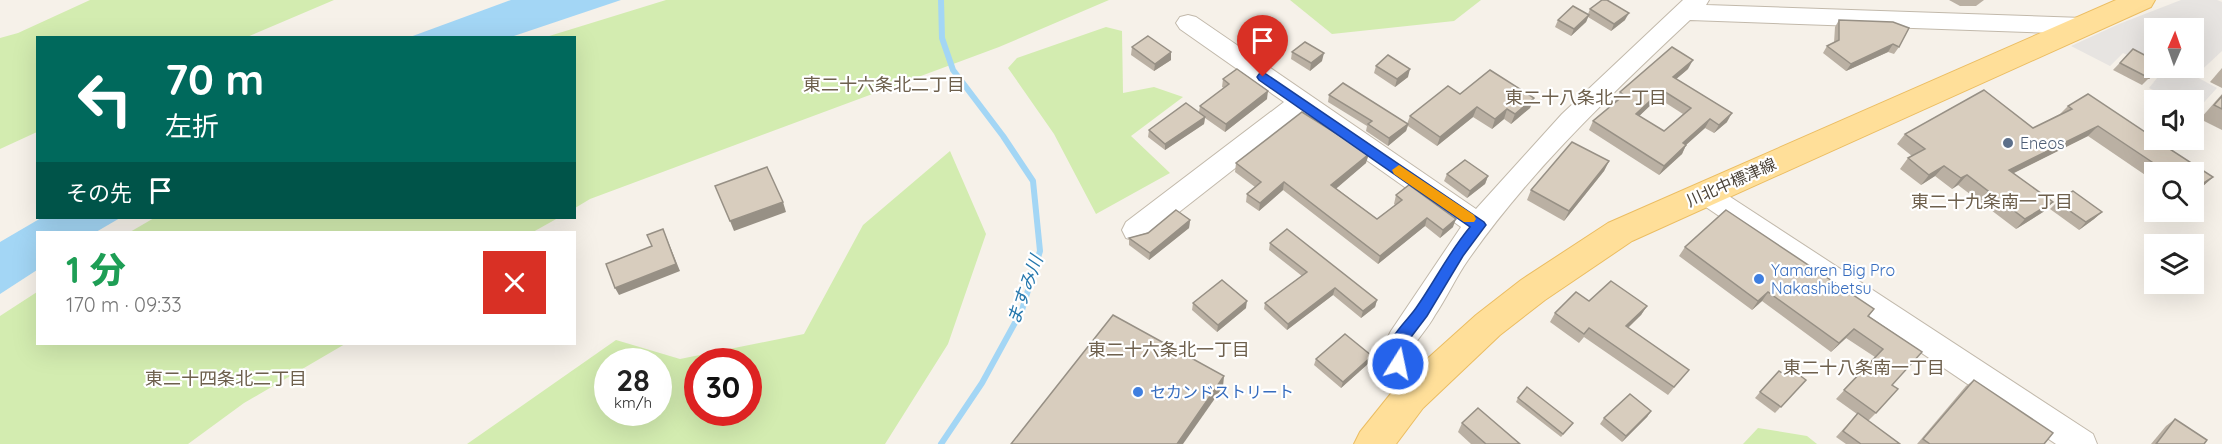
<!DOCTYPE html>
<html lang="ja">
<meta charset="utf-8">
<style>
body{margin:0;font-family:Quicksand,"Noto Sans JP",sans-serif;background:#f2f2f2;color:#222;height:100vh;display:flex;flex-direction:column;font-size:22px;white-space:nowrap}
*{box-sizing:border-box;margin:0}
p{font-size:20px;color:#767676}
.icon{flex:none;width:33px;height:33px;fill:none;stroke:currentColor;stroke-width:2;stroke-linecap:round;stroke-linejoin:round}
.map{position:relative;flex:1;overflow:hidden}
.details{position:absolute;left:36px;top:231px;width:540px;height:114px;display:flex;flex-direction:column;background:#fff;border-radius:0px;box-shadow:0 6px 24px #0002}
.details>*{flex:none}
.guide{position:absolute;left:36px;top:36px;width:540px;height:183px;border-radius:0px;box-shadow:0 6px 24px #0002;background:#00695c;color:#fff;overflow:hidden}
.needle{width:39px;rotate:2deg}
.tools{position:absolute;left:2144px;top:18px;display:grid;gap:12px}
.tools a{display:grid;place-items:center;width:60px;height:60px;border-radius:0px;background:#fff;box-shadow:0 6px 24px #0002;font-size:30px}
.speed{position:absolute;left:594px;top:348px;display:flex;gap:12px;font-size:30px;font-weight:700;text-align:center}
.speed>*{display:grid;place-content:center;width:78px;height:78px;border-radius:50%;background:#fff;box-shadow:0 6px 24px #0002;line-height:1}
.speed small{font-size:15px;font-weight:400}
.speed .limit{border:9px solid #d22;background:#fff;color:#111}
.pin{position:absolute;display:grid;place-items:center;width:51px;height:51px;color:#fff;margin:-62px -26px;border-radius:50% 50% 50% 0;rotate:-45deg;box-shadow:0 0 6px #0007}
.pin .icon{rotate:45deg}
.me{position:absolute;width:66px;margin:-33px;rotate:10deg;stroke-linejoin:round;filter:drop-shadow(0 0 4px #0008)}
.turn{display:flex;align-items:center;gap:21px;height:126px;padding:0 30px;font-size:27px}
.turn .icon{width:78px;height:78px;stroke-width:2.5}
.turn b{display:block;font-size:42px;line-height:51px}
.then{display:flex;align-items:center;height:57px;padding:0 30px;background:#0003;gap:12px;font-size:22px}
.round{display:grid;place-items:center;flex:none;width:63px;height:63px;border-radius:0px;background:#f2f2f2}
.summary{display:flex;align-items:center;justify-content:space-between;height:102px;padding:0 30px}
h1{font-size:36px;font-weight:800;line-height:45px;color:#1e9e55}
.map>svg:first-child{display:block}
</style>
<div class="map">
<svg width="2222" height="444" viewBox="0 0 2222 444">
<rect width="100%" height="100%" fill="#f6f1e9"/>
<g fill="#d3ecb0" fill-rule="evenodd">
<path d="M90,0H334L247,37L38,38L37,132L0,149V38L18,33Z"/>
<path d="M666,0H1109L999,47L590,199L575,208L574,38L546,37Z"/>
<path d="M1290,0H1481L1454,21L1332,34Z"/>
<path d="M1106,27L1122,31L1123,93L1154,87L1183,97L1131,136L1170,173L1096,214L1054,134L1008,68L1017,58Z"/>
<path d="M950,151L986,234L948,344L885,444H467L616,340L680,359L804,334L863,225ZM608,362H658V412H608ZM698,362H748V412H698Z"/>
<path d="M154,218H558L533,232H130Z"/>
<path d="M37,292L38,344H345L244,403L188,444H0V316Z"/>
<path d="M1758,428L1807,436L1817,444H1743Z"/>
</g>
<path fill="#e7e4e1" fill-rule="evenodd" d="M2181,0H2217L2222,2V51L2195,76L2217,88L2196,111L2193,110V100H2173L2149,88L2162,72L2123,53L2110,66L2071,46L2119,24ZM2154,28H2193V68H2154Z"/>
<g fill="#a3d6f5">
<path d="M511,0H621L511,37H410Z"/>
<path d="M41,218H120L96,232H38L37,270L0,294V242Z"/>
</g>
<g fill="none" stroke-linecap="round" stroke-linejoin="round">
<path stroke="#a3d6f5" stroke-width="6" d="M941,0L942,38L953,70L1003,136L1033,181L1040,251L1022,310L982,383L941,444"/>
<g stroke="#c2b9ab" stroke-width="2">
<g id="minor">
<path d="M1683,0H1709L1706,5L2083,18L2091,20L2095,26L2091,32L2083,34L1690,20C1610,95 1530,171 1468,260C1456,277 1447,297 1435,315C1428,328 1417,339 1410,352L1425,397L1421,406L1410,410L1399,406L1380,352L1391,331L1461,227L1303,115L1146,238L1136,241L1126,238L1122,230L1126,222L1284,102L1180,29L1176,23L1180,17L1188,15L1196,17L1476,209L1562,114Z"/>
<path d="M1706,184L1715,187L2093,434L2097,444H2056L1697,201L1693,194L1697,187Z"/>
</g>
</g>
<g stroke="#ebbd62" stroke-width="2">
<path id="major" d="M2116,0H2155L2151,7L1632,241L1545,300L1500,335L1423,408L1396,444H1354L1360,432L1397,386L1476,315L1521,280L1608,223Z"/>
</g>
<use href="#minor" fill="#fff" fill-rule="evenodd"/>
<use href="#major" fill="#ffdf99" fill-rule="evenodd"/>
</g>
<g fill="#bab0a3" fill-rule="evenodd">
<path d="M1949,0H1984L1976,6H1960Z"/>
<path d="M1590,9L1625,20L1611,31L1588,17L1586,22L1571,36L1555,27L1558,20L1588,14Z"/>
<path d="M1839,20L1899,47L1894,54L1888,52L1846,71L1823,53L1827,46L1834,43L1835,27Z"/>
<path d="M1246,40L1282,49L1268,61L1245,47Z"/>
<path d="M1132,47L1171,52V60L1154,71L1131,55Z"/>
<path d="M2133,49L2159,68L2142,85L2113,70Z"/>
<path d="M1292,52L1322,61L1310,71L1291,59Z"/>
<path d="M1376,66L1408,77L1395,87L1374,73Z"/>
<path d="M2222,68V88L2210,82Z"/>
<path d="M1688,69L1676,79L1727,122L1714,133L1705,128L1686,145L1682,154L1659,175L1589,130L1593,121L1616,101H1615L1620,92ZM1658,98L1683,114L1664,131L1639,116Z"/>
<path d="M1223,79L1267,99L1225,132L1205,118L1204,124L1165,150L1148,137L1149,130L1199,112L1200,106L1224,88L1222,87Z"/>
<path d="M1460,94L1534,98L1530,108L1511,124L1504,119L1492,129L1473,117L1437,146L1408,126L1406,131L1388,146L1366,131L1367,126L1328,102L1329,95L1407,124L1410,116Z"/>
<path d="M2222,94V130L2200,119Z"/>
<path d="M2068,106L2213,177L2202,187L2193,172H2154V181L2088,136L2013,173L2053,202L2043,212L2016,229L1958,185L1952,189L1935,176L1921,185L1900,169L1908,158L1912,156L1897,144L1905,134L2033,128L2060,114Z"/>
<path d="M1609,161L1604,171L1564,221L1527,200L1531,190Z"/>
<path d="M1236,163H1366L1336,188L1377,219L1395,205L1394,204L1396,195L1453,227L1440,238L1425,226L1378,264L1283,190L1259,211L1246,202L1247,194L1255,187L1235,172Z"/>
<path d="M1447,174L1488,176L1485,184L1467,198L1444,181Z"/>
<path d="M2057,202L2102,212L2094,219L2079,230L2050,209Z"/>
<path d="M1190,220L1189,228L1149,260L1129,245V238Z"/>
<path d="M1270,243L1377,300L1375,307L1361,318L1333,295L1287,330L1264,309L1265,303L1302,276L1269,250Z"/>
<path d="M1685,247L1874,309L1869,316L1922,352L1892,385L1876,413L1868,421L1900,444H1846L1836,437L1857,414L1836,399L1875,357L1846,338L1831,352L1762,301L1752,310L1679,256Z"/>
<path d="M1589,301L1647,306L1641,315L1628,328L1682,378L1668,395L1584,337L1579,343L1550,322L1555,313Z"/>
<path d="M1193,303L1246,308L1217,332L1192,310Z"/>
<path d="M1316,359L1370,362L1341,388L1314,365Z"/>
<path d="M1785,375L1806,380L1775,413L1755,398L1760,392Z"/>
<path d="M1974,380L2044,444H1917L1966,386Z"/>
<path d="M1518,398L1571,426L1561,437L1516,402Z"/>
<path d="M1651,411L1647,417L1622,442L1600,424L1604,418Z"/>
<path d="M2175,419L2204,444H2151L2166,426Z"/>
<path d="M1462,423L1520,444H1471L1458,432Z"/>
</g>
<g fill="#979085">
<path d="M1629,13L1625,20L1611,31L1614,24Z"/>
<path d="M1589,15L1586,22L1571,36L1574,29Z"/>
<path d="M1283,41L1282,49L1268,61L1269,53Z"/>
<path d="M1893,44L1888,52L1846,71L1851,64Z"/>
<path d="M1171,52V60L1154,71L1155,64Z"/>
<path d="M1324,53L1322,61L1310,71L1311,63Z"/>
<path d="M1693,60L1688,69L1668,86L1673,77Z"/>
<path d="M1410,69L1408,77L1395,87L1397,79Z"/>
<path d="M1662,90L1658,98L1632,123L1636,114Z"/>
<path d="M1268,91L1267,99L1225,132L1226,124Z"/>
<path d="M1534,98L1530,108L1511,124L1515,114Z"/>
<path d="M1477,107L1473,117L1437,146L1440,137Z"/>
<path d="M1507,109L1504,119L1492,129L1495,119Z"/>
<path d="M1732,113L1727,122L1714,133L1719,125Z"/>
<path d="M1205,117L1204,124L1165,150V144Z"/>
<path d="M1710,119L1705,128L1678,152L1683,143Z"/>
<path d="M1408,124L1406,131L1388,146L1389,138Z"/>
<path d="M2098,126L2088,136L2000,180L2009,170Z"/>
<path d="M1686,145L1682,154L1659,175L1664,166Z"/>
<path d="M1369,154L1366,163L1330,194L1331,185Z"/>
<path d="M1609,161L1604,171L1564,221L1569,211Z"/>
<path d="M1944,166L1935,176L1921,185L1929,175Z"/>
<path d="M1967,175L1958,185L1952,189L1961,178Z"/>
<path d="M1488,176L1485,184L1467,198L1470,191Z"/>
<path d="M2213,177L2202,187L2193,193V190Z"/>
<path d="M1284,182L1283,190L1259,211L1260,203Z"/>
<path d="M783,202L786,212L734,231L730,221Z"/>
<path d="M2053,202L2043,212L2016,229L2025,219Z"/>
<path d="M2102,212L2094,219L2079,230L2086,222Z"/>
<path d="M1427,218L1425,226L1378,264L1380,256Z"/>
<path d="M1456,219L1453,227L1440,238L1443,230Z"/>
<path d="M1190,220L1189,228L1149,260L1150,253Z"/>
<path d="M663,229L680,271L619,295L615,288L676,264Z"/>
<path d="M1335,288L1333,295L1287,330L1288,324Z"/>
<path d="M1768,292L1762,301L1752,310L1758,301Z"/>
<path d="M1377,300L1375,307L1361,318L1363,311Z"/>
<path d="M1247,301L1246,308L1217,332L1218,325Z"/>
<path d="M1647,306L1641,315L1620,335L1626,326Z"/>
<path d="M1854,329L1846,338L1831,352L1839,343Z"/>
<path d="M1372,356L1370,362L1341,388L1343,382Z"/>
<path d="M1224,376L1223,387L1183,444H1177Z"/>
<path d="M1651,411L1647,417L1622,442L1626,436Z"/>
</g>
<g fill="#d8cdbe" stroke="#979085" stroke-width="1.5" fill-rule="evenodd">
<path d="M1602,0H1607L1629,13L1614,24L1590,9Z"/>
<path d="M1573,6L1589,15L1574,29L1558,20Z"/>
<path d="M1839,20L1893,22L1909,28L1899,47L1893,44L1851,64L1827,46L1839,40Z"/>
<path d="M1261,28L1283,41L1269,53L1246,40Z"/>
<path d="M1148,36L1171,52L1155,64L1132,47Z"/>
<path d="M1305,42L1324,53L1311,63L1292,52Z"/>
<path d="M1672,47L1693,60L1673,77L1732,113L1719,125L1710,119L1683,143L1686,145L1664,166L1593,121L1624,95L1620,92ZM1662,90L1691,108L1664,131L1636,114Z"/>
<path d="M2133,49L2154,60V68H2159L2149,78L2120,63Z"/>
<path d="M1388,55L1410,69L1397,79L1376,66Z"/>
<path d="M1237,69L1268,91L1226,124L1200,106L1229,84L1223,79Z"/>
<path d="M1490,70L1534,98L1515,114L1507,109L1495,119L1477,107L1440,137L1410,116L1448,86L1460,94Z"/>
<path d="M1343,83L1408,124L1389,138L1368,124L1372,121L1329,95Z"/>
<path d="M1984,90L2033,128L2072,109L2068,106L2088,94L2154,138V140H2156L2213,177L2193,190V172H2167L2098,126L2009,170L2053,202L2025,219L1967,175L1961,178L1944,166L1929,175L1908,158L1925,149L1905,134Z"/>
<path d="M2222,96V109L2214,105Z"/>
<path d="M1186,103L1205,117L1165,144L1149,130Z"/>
<path d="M1302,112L1369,154L1331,185L1377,219L1402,200L1396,195L1409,185L1456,219L1443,230L1427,218L1380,256L1284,182L1260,203L1247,194L1261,182L1236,163Z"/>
<path d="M1572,142L1609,161L1569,211L1531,190Z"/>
<path d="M1465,160L1488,176L1470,191L1447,174Z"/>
<path d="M767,167L783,202L730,221L715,186Z"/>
<path d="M2073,191L2102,212L2086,222L2057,202Z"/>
<path d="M1176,210L1190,220L1150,253L1129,238L1148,233Z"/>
<path d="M1726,210L1874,309L1868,316L1922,352L1892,385L1898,389L1876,413L1844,390L1883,349L1854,329L1839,343L1768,292L1758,301L1685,247Z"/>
<path d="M663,229L676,264L615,288L606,264L652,246L647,235Z"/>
<path d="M1287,229L1377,300L1363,311L1335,288L1288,324L1265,303L1307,272L1270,243Z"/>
<path d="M1222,280L1247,301L1218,325L1193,303Z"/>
<path d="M1611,281L1647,306L1626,326L1689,370L1674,387L1589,328L1584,334L1555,313L1576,292L1589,301Z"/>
<path d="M1113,315L1224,376L1177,444H1011Z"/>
<path d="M1345,334L1372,356L1343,382L1316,359Z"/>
<path d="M1791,369L1806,380L1781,407L1760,392L1779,371L1785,375Z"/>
<path d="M1974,380L2053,433L2044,444H1930L1923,439Z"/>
<path d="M1527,387L1573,423L1563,434L1518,398Z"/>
<path d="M1630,394L1651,411L1626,436L1604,418Z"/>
<path d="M1478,408L1520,444H1486L1462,423Z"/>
<path d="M1858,413L1900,444H1861L1843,431Z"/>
<path d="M2175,419L2207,440L2204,444H2156Z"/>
</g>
<path fill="#2563eb" stroke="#184099" stroke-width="1.5" d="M1263,72L1484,222L1486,225L1463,256L1427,316L1405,345L1402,352L1405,364L1403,369L1398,371L1393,369C1390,364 1387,356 1388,351C1390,335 1407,321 1416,308C1435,281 1449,252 1470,227L1259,80L1257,77L1259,74Z"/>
<path fill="#f59e0b" d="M1399,165L1474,215L1476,219L1474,222H1464L1394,174L1392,170Z"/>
<circle fill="#5c6f8a" stroke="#fff" stroke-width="2" cx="2008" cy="143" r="6"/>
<g fill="#3f7fe0" stroke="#fff" stroke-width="2">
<circle cx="1759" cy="279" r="6"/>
<circle cx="1138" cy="392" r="6"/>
</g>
<g text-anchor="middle" stroke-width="4.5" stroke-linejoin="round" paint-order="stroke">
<g font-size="16" fill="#4e5e75" stroke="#fff" text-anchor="start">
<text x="2020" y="149">Eneos</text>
</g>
<g font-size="16" fill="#4a4237" stroke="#fff">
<text transform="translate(1731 182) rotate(-24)" y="6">川北中標津線</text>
</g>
<g font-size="16" fill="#366cbe" stroke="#fff" text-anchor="start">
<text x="1771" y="276">Yamaren Big Pro<tspan x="1771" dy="18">Nakashibetsu</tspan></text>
<text x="1150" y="398">セカンドストリート</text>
</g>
<g font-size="18" fill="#6e604d" stroke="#fff">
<text x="884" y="91">東二十六条北二丁目</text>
<text x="1586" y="104">東二十八条北一丁目</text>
<text x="1992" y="208">東二十九条南一丁目</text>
<text x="1169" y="356">東二十六条北一丁目</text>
<text x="1864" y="374">東二十八条南一丁目</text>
<text x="226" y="385">東二十四条北二丁目</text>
</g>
<g font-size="18" font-style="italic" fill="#2678ad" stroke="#fff">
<text transform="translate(1025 290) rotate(-70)" y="6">ますみ川</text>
</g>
</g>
</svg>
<div class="tools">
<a><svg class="needle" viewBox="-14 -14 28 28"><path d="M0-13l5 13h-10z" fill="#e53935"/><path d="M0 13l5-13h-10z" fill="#767676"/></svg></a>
<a><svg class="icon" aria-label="sound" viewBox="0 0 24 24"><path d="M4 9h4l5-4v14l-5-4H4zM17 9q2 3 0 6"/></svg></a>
<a><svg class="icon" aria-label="search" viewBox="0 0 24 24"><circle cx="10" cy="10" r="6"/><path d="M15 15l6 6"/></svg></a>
<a><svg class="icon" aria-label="layers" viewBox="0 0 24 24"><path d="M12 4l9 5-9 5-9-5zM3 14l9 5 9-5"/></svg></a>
</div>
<div class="speed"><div>28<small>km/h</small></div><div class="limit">30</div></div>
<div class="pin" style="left:1263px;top:77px;background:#d93025"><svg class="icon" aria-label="arrive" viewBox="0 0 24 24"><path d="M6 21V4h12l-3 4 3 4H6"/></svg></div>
<svg class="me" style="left:1398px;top:364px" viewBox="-20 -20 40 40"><circle r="17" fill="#2563eb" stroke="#fff" stroke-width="3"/><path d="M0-11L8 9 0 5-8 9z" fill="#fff"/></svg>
<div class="guide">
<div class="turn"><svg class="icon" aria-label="left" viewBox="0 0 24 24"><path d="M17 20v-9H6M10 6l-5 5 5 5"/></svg><div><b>70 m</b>左折</div></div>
<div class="then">その先<svg class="icon" aria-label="arrive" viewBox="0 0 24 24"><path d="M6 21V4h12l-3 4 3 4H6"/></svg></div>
</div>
<section class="details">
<div class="summary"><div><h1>1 分</h1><p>170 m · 09:33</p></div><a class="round" style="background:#d93025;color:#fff"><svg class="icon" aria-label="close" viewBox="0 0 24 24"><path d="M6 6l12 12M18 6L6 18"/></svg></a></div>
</section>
</div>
